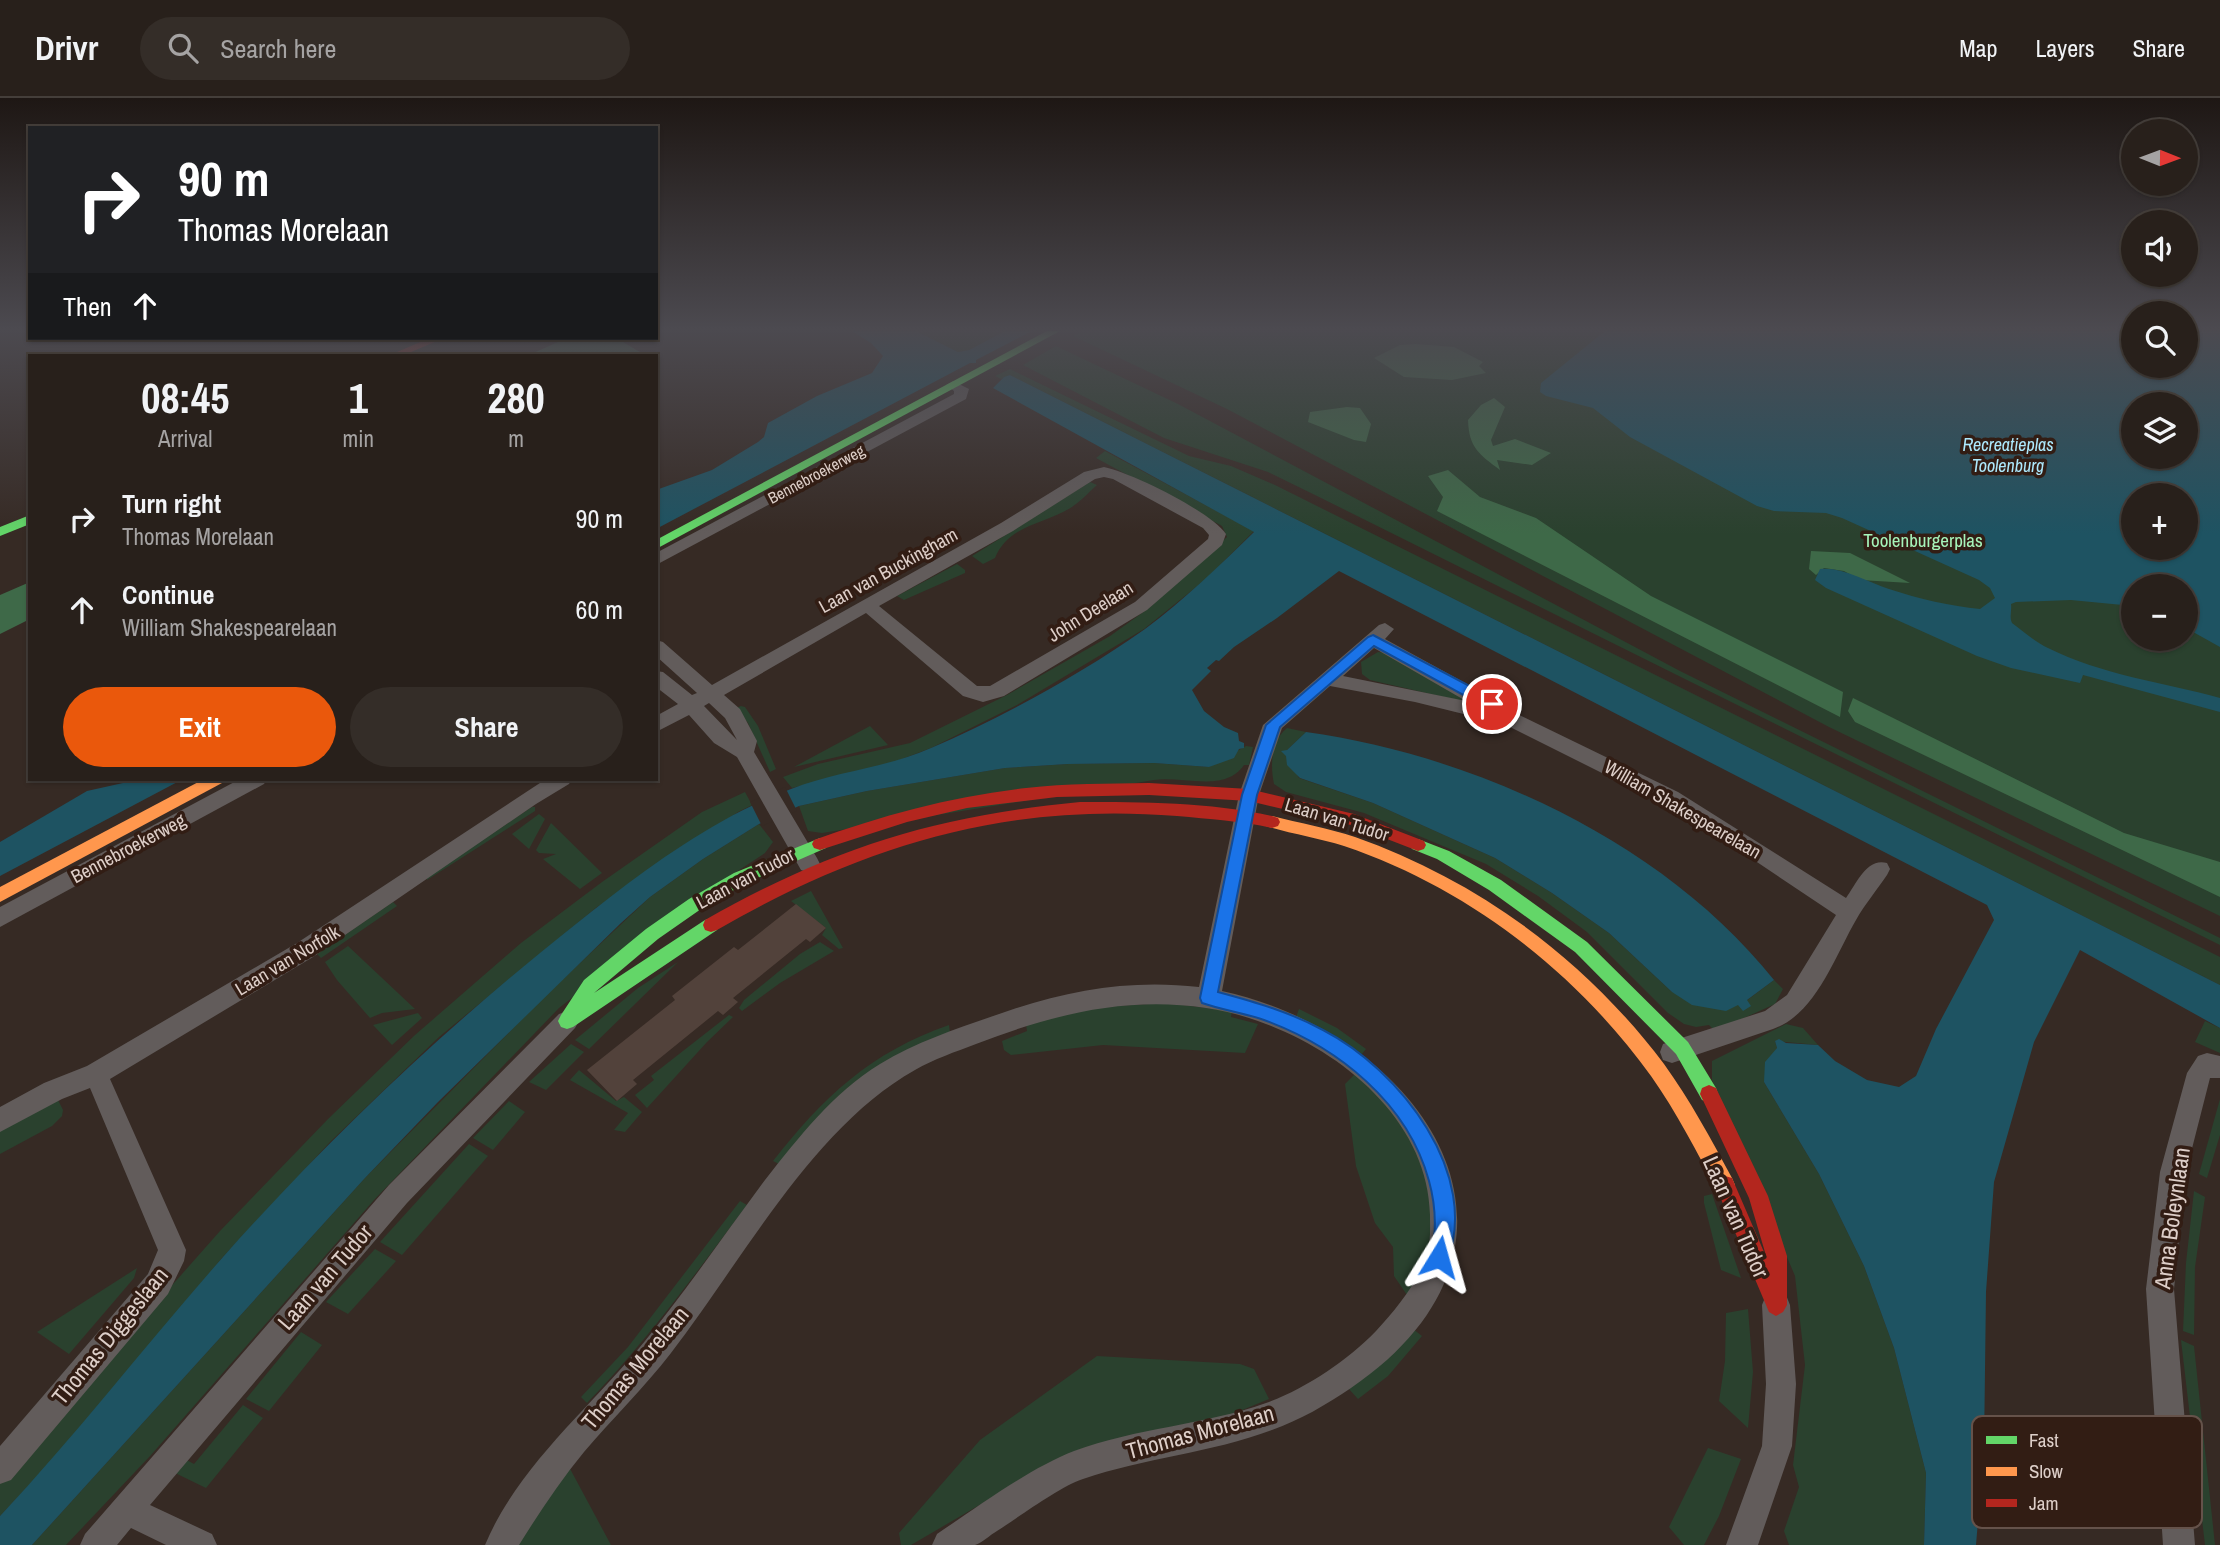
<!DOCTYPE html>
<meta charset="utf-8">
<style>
body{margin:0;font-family:"Archivo Narrow",sans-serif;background:#342d28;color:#f1f3f6;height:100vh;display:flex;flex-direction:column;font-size:26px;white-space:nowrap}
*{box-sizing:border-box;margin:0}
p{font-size:23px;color:#a5a3a3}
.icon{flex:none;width:38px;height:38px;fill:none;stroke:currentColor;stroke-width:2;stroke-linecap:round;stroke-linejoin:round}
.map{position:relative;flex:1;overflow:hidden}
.drawer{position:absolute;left:28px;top:256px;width:630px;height:427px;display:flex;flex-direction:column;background:#28201b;border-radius:0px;box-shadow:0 2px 5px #0004,0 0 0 2px #443e3a}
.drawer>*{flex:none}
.hud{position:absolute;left:28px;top:28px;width:630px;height:214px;border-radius:0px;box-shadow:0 2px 5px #0004,0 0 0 2px #443e3a;background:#202124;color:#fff;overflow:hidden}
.needle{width:46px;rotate:91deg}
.controls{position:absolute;left:2121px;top:21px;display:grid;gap:14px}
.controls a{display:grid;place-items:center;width:77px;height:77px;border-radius:50%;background:#28201b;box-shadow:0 2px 5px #0004,0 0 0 2px #443e3a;font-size:35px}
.pin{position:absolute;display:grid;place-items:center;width:60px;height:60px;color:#fff;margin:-30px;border:4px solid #fff;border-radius:50%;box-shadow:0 2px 7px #0007}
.me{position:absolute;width:77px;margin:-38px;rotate:8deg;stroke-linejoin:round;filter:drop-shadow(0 0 5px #0008)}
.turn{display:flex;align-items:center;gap:24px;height:147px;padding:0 35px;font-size:32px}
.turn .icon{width:91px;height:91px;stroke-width:2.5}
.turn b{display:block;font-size:49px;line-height:60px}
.then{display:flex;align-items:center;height:66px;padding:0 35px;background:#0003;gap:14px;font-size:26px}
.eta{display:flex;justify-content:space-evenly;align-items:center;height:119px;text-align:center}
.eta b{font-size:42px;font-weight:700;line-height:49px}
.button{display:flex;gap:14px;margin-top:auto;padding:14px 35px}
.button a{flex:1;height:80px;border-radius:42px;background:#ea580c;color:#fff;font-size:28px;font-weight:700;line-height:80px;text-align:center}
.button a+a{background:#342d28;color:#f1f3f6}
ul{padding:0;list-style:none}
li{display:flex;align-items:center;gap:21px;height:91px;padding:0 35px}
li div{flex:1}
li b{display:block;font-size:26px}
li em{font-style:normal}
header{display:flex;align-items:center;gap:42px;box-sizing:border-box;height:98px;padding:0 35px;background:#28201b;border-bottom:2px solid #443e3a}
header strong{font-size:33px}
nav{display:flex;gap:38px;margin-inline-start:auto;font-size:24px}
.search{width:490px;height:63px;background:#342d28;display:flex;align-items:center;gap:18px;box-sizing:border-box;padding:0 24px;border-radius:38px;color:#a5a3a3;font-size:26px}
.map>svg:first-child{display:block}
</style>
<header>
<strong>Drivr</strong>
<div class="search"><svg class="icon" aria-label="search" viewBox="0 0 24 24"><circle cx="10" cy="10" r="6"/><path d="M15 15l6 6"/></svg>Search here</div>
<nav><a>Map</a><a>Layers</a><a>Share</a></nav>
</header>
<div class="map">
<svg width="2220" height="1447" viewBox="0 0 2220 1447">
<rect width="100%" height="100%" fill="#362a24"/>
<g fill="#2a412e" fill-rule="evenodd">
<path d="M916,233H1005L969,252L958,254Z"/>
<path d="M1082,233H2133V268H2186V233H2220V818L1829,629L1227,311L1073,238ZM2133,306H2186V359H2133ZM2133,397H2186V450H2133ZM2133,488H2186V541H2133Z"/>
<path d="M1056,248L1178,306L1680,573L2220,840V847L1315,397L1268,374L1164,340L1023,267Z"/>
<path d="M1010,271L1189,358L1231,368L1275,387L2220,859V887L1010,277L1001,281L995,278Z"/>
<path d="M1105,353L1254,433L1206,481L1144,531L1017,607L931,650L894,664L792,690L783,679L818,666L910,645L1007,597L1110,538L1149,510L1227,439L1222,428L1096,360Z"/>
<path d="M1090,384L1097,387C1089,394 1081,403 1072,409C1044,427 1009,426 995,460L983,466L972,458Z"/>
<path d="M957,466L965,472V475L904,502L897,498Z"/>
<path d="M1378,554L1388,555L1466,596L1461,603L1370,582L1362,576L1361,564Z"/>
<path d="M741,608L745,609L758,628L776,671L770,674L748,625L736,610Z"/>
<path d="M870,628L888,647L794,669Z"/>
<path d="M1287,630L1306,634L1287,652L1286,658L1299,680L1373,705L1495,760L1552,795L1609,835L1672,894L1746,903L1774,882L1783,891L1775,906L1722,930L1713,931L1709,927L1696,929L1684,926L1668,915L1587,834L1538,798L1486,766L1364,715L1286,694L1274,686C1270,667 1271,643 1287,630Z"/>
<path d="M1246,648L1253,649L1249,667H1244C1225,695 1183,678 1154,682C1043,700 932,718 822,735L808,733L799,708L867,693L1005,670L1068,666L1154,665L1209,669Z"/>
<path d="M745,694L752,707L738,714L597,809L439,939L331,1043L222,1160L48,1367L0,1418V1382L220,1133L328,1021L415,937L521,845L602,784L702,714Z"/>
<path d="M532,709H535V713L427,782V779Z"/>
<path d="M539,716L545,721L529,751L512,736Z"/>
<path d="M551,725L602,775L580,791L543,761L556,756L539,755L536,752Z"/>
<path d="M759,726L773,744L765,755L718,786L559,910L374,1102L151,1357L66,1447H32L365,1080L544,899L650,799L703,761Z"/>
<path d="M811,793L843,850L839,851L822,837L826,830L791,803Z"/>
<path d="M393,804L397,808L321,860L317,856Z"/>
<path d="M820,844L834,853L780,885L742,913L739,910L744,902L800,856Z"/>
<path d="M348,848L415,911L382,915L370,920L337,882L325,864Z"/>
<path d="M678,864L589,951L575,942L638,890Z"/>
<path d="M1166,905L1232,913L1231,919L1258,926L1245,955L1103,947L1011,957L1004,952L1002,943L1027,933L1026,926L1082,910Z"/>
<path d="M1299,911L1337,930L1366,951L1361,957L1296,919Z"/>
<path d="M418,915L422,920L392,947L373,927Z"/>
<path d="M729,917L733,919L707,944L647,1010L635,997L654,982L651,978Z"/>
<path d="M2205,923L2220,930V955L2195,944Z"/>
<path d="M1786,926L1803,930L1818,947L1775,943L1777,950L1764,984L1819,1076L1864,1168L1894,1250L1926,1375L1924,1447H1789L1784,1433L1799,1389L1793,1367L1805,1267L1795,1178L1712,982V963Z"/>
<path d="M949,927L950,935L779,1066L773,1063C823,999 871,954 949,927Z"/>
<path d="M571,946L584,954L546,992L529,984Z"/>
<path d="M579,972L616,1003L624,999L642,1014L625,1034L614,1032L628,1015L570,982Z"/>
<path d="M1355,976C1368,990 1386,1003 1397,1019C1423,1059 1446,1117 1426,1164C1421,1175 1413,1186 1407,1197L1394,1178L1393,1149L1375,1125L1356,1068L1345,986Z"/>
<path d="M57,1000L63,1012L62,1018L52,1028L0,1056V1029Z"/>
<path d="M2220,1001V1037L2207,1080L2199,1076Z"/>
<path d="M509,1003L525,1014L493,1052L473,1040Z"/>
<path d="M469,1046L488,1058L402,1157L380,1144Z"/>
<path d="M2194,1093L2205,1099L2195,1169L2194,1237L2183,1233L2186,1165Z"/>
<path d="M1712,1096L1741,1180L1721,1172L1704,1105V1098Z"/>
<path d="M740,1103L747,1107C696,1175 646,1244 587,1305L581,1299L628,1249Z"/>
<path d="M375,1151L396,1163L348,1216L326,1204Z"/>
<path d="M137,1170L134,1180L69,1256L37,1234Z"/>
<path d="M1748,1211L1753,1274L1748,1330L1719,1303L1725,1263L1726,1215Z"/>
<path d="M1413,1231L1422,1238L1388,1278L1358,1301L1349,1291L1383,1264Z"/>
<path d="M301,1234L322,1247L269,1313L246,1301Z"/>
<path d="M2181,1242L2194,1248L2215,1447H2205Z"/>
<path d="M1097,1258L1240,1266L1254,1271L1269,1301L1235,1315L1024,1381L911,1447H901L899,1435L980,1342Z"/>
<path d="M243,1307L263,1320L206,1390L171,1373L183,1360L194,1366Z"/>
<path d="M1708,1350L1741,1361L1719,1418L1704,1447H1684L1669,1429Z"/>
<path d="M568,1367L611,1447H513Z"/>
</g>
<g fill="#3e6948">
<path d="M567,240H616L645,257H529Z"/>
<path d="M1416,246L1454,249L1483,264L1479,268L1486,275L1452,282L1404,279L1374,260L1400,247Z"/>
<path d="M1494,300L1505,309L1491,342L1493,348L1515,341L1551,355L1532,367L1497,362L1500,372C1479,356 1469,350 1468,322L1481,307Z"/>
<path d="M1347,309L1360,310L1371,326L1366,344L1354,342L1308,324L1310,314Z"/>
<path d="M1448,372L1480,399L1536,420L1651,498L1843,594L1840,619L1437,413L1443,399L1428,378Z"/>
<path d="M1811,453L1850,455L1910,485L1860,482L1844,473L1824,470L1816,477L1809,471Z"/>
<path d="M30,484V521L0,536V497Z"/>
<path d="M1853,600L2124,735L2220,764V799L1855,624L1848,613Z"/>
</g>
<g fill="#1e5362" fill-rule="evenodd">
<path d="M852,233H916L958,254L969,252L1005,233H1032L976,262V265H970L656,431V392L712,372L758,344L764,339L768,325L817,298L872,275L883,258L871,245Z"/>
<path d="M1605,233H2133V268H2186V233H2220V549L2186,530V488H2133V508L2071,502L2016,504L2011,506C2012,513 2009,519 2012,525C2023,533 2035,544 2048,550C2102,577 2162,584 2220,600V614L2083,577L2080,585L2011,570L1977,558L1826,490L1815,482L1820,471C1844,469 1867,484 1889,491C1919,501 1951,508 1980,511L1995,500L1990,490L1979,482L1842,420L1826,415L1774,413L1757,408L1630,339L1593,310L1546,298L1540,294L1541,285ZM2133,306H2186V359H2133ZM2133,397H2186V450H2133Z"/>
<path d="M1010,277L2220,887V930L2080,852L2034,944L1994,1084L1986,1194L1984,1350L1976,1447H1924L1926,1375L1894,1250L1864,1168L1819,1076L1764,984L1765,964L1777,950L1775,943L1779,941L1786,945L1818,947L1835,963L1867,982L1899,989L1916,978L1936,931L1994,822L1987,807L1339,473L1277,520L1234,549L1219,563L1216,562L1207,570L1211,573L1192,592L1204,613L1224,629L1238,635L1239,643L1244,645V650L1239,651L1234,660L1209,669L1154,665L1068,666L1005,670L867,693L799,708L759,726L703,761L650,799L621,825L438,1004L365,1080L32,1447H0V1418C78,1335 147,1245 223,1159C321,1049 426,948 540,855C586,818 633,779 683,747C717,725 753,705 791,691C837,673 886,670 931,650C1004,618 1080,577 1145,531C1184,502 1219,468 1254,434L993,290L1004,279Z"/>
<path d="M1306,634C1477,658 1664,744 1774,882L1747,902L1751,908L1743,913L1738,907L1726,913L1692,907L1672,894L1609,835L1552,795L1495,760L1373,705L1300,680L1287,667L1286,658L1281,653L1287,652Z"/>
<path d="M141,681H183L0,778V744L87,693Z"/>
</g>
<path fill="#362a24" d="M785,689L797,713L762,728L750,704Z"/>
<path fill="#52423b" d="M796,806L826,830L810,844L806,841L733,900L738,904L723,917L718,913L633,982L637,986L617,1003L587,972L675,902L672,898L734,849L738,852Z"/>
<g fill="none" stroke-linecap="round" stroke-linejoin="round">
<g fill="#625c5b" fill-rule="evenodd">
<path d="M953,283L969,291L966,301L656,467V455L954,296V293L946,287Z"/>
<path d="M1104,369C1132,375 1210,413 1226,436L1222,447L1147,512L1004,598L983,604L963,598L866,515L724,597L740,611L757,643L754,654L817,760L820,766L817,772L809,775L801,772L737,659L714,645L689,617L656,634V618L678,606L656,589V573L663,574L692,597L697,595L656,558V542L663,544L712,587L1001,425L1084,374ZM1104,379L1113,381L1203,430L1209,437L1208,441L1135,504L990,588H977L879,508L1013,433L1095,381ZM709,605L725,620L737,642L704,608Z"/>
<path d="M1385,525L1394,531L1385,541L1509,609L1511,613L1678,694L1846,800C1856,786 1867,759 1887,765L1890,771L1887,777C1877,792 1865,806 1856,822C1835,858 1816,916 1773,931L1672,965L1663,962L1660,954L1663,946L1765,913L1787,897L1836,817L1742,754L1664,706L1504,626L1415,604L1330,588L1282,630L1259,697L1222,893C1425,938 1563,1145 1351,1290C1326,1307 1300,1322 1272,1332C1211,1355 1144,1360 1083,1381C1059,1389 1019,1419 997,1433C990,1437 982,1445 975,1447C962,1447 945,1447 932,1447L937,1436C977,1409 1030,1370 1074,1353C1136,1330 1204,1327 1266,1305C1305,1291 1347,1263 1376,1233C1396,1211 1419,1184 1427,1155C1431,1142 1430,1130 1430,1117C1428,1006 1307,925 1206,910C1125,898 1051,917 976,946C955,954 934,961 915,972C813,1029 742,1163 671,1255C644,1290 612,1321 584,1354C560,1383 539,1415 519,1447H485C518,1368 592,1308 645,1243C687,1191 725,1136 765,1082C799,1039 833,995 880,966C918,943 961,929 1002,915C1067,892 1131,881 1199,889L1239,697L1263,627L1379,527ZM1374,550L1466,603L1343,578Z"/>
<path d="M240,681H267L264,686L0,829V809Z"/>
<path d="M546,681H572L569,686L536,706L313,859L110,981L186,1152L184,1163L168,1196L11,1382L0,1386V1348L148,1176L158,1152L90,990L62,1001L0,1034V1009L44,985L87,968L297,845Z"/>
<path d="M567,913L575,916L579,923L575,930L407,1105L150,1407L212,1436L217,1447H166L131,1430L117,1447H80L85,1436L389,1087L559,916Z"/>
<path d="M2207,955L2220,958V980H2210L2186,1074L2174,1191L2195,1447H2163L2146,1191L2160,1074L2187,975L2198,958Z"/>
<path d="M1776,1193L1786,1197L1790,1207L1796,1286L1792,1348L1758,1447H1726L1762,1348L1766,1286L1762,1207L1766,1197Z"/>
</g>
<g fill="#63d668" fill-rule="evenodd">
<path d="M1047,233H1060L656,451V442Z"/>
<path d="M30,417V426L0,438V429Z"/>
<path d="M820,740L826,742L828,746L826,750L746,785L701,811L658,841L594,895L705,822L711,820L717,822L719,827L717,832L573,929L567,931L561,929L558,923L561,917L584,882L646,831L689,801L734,775Z"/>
<path d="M1418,741L1449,753L1501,782L1587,844L1688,944L1716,990L1718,996L1716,1002L1709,1005L1702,1002L1676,956L1575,854L1489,792L1437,761L1412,751L1410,747L1412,743Z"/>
</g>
<g fill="#ff974d" fill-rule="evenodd">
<path d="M204,681H225L222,685L0,804V789Z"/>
<path d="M1272,718C1299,725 1328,730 1355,739C1479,783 1585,861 1664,966C1690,1002 1711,1041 1732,1080L1735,1087L1732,1094L1725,1096L1718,1094C1697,1054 1677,1015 1651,978C1575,873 1468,790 1344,748C1319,740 1292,736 1266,728L1264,724L1266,720Z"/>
</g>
<g fill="#b3261e" fill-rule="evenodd">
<path d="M430,240H444L404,257H390Z"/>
<path d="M1149,685L1249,691L1354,716L1424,743L1426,747L1424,751L1418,753L1351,727L1249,703L1149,697L1057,699L967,710L907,724L820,752L814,750L812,746L814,742C883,717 953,698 1026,690C1067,685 1108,686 1149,685Z"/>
<path d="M1080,704C1143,704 1209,704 1272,718L1278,720L1280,724L1278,728L1272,730C1241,723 1209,721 1177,718C1006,704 864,747 717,832L711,834L705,832L703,827L705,822C832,750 934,718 1080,704Z"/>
<path d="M1709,987L1716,990L1768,1098L1787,1158V1207L1783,1214L1776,1218L1769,1214L1715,1087L1718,1080L1725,1078L1732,1080L1767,1161L1749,1100L1700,996L1702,990Z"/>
</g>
</g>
<linearGradient id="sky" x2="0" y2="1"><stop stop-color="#1e1714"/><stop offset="0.53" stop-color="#4c4a50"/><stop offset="1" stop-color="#4c4a50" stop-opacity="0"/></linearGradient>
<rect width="2220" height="436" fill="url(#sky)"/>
<path fill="#1a73e8" stroke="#114b97" stroke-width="2" d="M1373,537L1498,603L1500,606L1498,610H1487L1374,548L1280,629L1257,697L1218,894C1255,904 1290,914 1323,932C1399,971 1483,1077 1446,1166L1439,1169L1432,1166C1427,1156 1432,1151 1434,1141C1436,1122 1434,1101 1429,1083C1408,1005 1338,949 1264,922C1244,915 1222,912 1202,905L1200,900L1242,697L1266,627L1368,539Z"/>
<g text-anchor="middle" stroke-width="7" stroke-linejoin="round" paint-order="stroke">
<g font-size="16" fill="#ddcec8" stroke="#321d14">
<text transform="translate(816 376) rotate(-28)" y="6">Bennebroekerweg</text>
</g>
<g font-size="18" font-style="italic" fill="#ade9fd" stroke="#321d14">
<text x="2008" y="353">Recreatieplas<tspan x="2008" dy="21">Toolenburg</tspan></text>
</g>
<g font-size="19" fill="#a6f4ba" stroke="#321d14">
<text x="1923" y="449">Toolenburgerplas</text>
</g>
<g font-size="19" fill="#ddcec8" stroke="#321d14">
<text transform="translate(888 472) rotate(-29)" y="7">Laan van Buckingham</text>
<text transform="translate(1090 513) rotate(-32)" y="7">John Deelaan</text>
<text transform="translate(1683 711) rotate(30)" y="7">William Shakespearelaan</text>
<text transform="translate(1337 721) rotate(17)" y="7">Laan van Tudor</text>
<text transform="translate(128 750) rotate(-28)" y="7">Bennebroekerweg</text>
<text transform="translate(745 780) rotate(-28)" y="7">Laan van Tudor</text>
<text transform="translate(287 862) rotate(-31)" y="7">Laan van Norfolk</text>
</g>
<g font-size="23" fill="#ddcec8" stroke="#321d14">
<text transform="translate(1736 1119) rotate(66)" y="8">Laan van Tudor</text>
<text transform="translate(2172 1120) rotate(-82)" y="8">Anna Boleynlaan</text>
<text transform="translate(325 1179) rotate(-49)" y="8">Laan van Tudor</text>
<text transform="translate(110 1238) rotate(-51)" y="8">Thomas Diggeslaan</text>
<text transform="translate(635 1270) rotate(-50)" y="8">Thomas Morelaan</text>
<text transform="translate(1200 1334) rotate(-15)" y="8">Thomas Morelaan</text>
</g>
</g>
<rect x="1972" y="1318" width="230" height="112" rx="10" fill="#321d14" stroke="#65524a" stroke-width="2"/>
<rect x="1986" y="1338" width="31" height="8" fill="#63d668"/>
<rect x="1986" y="1369" width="31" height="9" fill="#ff974d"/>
<rect x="1986" y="1401" width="31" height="8" fill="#b3261e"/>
<g font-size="19" fill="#ddcec8">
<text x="2029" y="1349">Fast</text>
<text x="2029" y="1380">Slow</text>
<text x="2029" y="1412">Jam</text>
</g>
</svg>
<div class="controls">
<a><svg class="needle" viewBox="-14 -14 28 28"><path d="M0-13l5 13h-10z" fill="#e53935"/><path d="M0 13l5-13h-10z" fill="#a5a3a3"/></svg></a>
<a><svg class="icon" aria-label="sound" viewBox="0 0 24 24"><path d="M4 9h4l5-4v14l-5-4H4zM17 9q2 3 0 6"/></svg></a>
<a><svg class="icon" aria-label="search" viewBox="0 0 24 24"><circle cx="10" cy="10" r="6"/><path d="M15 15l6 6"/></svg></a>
<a><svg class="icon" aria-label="layers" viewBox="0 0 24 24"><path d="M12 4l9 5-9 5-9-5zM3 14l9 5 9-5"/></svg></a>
<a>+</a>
<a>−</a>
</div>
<div class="pin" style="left:1492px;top:606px;background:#d93025"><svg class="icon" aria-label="arrive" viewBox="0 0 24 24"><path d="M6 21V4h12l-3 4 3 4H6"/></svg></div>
<svg class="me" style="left:1439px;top:1159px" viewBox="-20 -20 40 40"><path d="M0-17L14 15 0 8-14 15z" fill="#1a73e8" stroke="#fff" stroke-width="4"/></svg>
<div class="hud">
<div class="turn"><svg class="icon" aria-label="right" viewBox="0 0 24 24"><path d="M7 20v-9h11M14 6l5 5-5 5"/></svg><div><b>90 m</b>Thomas Morelaan</div></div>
<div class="then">Then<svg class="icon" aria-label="ahead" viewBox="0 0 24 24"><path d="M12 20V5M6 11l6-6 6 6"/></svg></div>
</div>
<section class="drawer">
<div class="eta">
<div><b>08:45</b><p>Arrival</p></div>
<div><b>1</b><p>min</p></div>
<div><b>280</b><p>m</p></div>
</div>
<ul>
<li><svg class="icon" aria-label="right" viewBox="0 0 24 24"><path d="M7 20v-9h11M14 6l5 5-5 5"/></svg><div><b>Turn right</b><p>Thomas Morelaan</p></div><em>90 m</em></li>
<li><svg class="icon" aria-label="ahead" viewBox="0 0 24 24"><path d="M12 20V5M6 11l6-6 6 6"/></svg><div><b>Continue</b><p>William Shakespearelaan</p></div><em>60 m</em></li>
</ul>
<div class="button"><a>Exit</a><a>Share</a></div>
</section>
</div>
